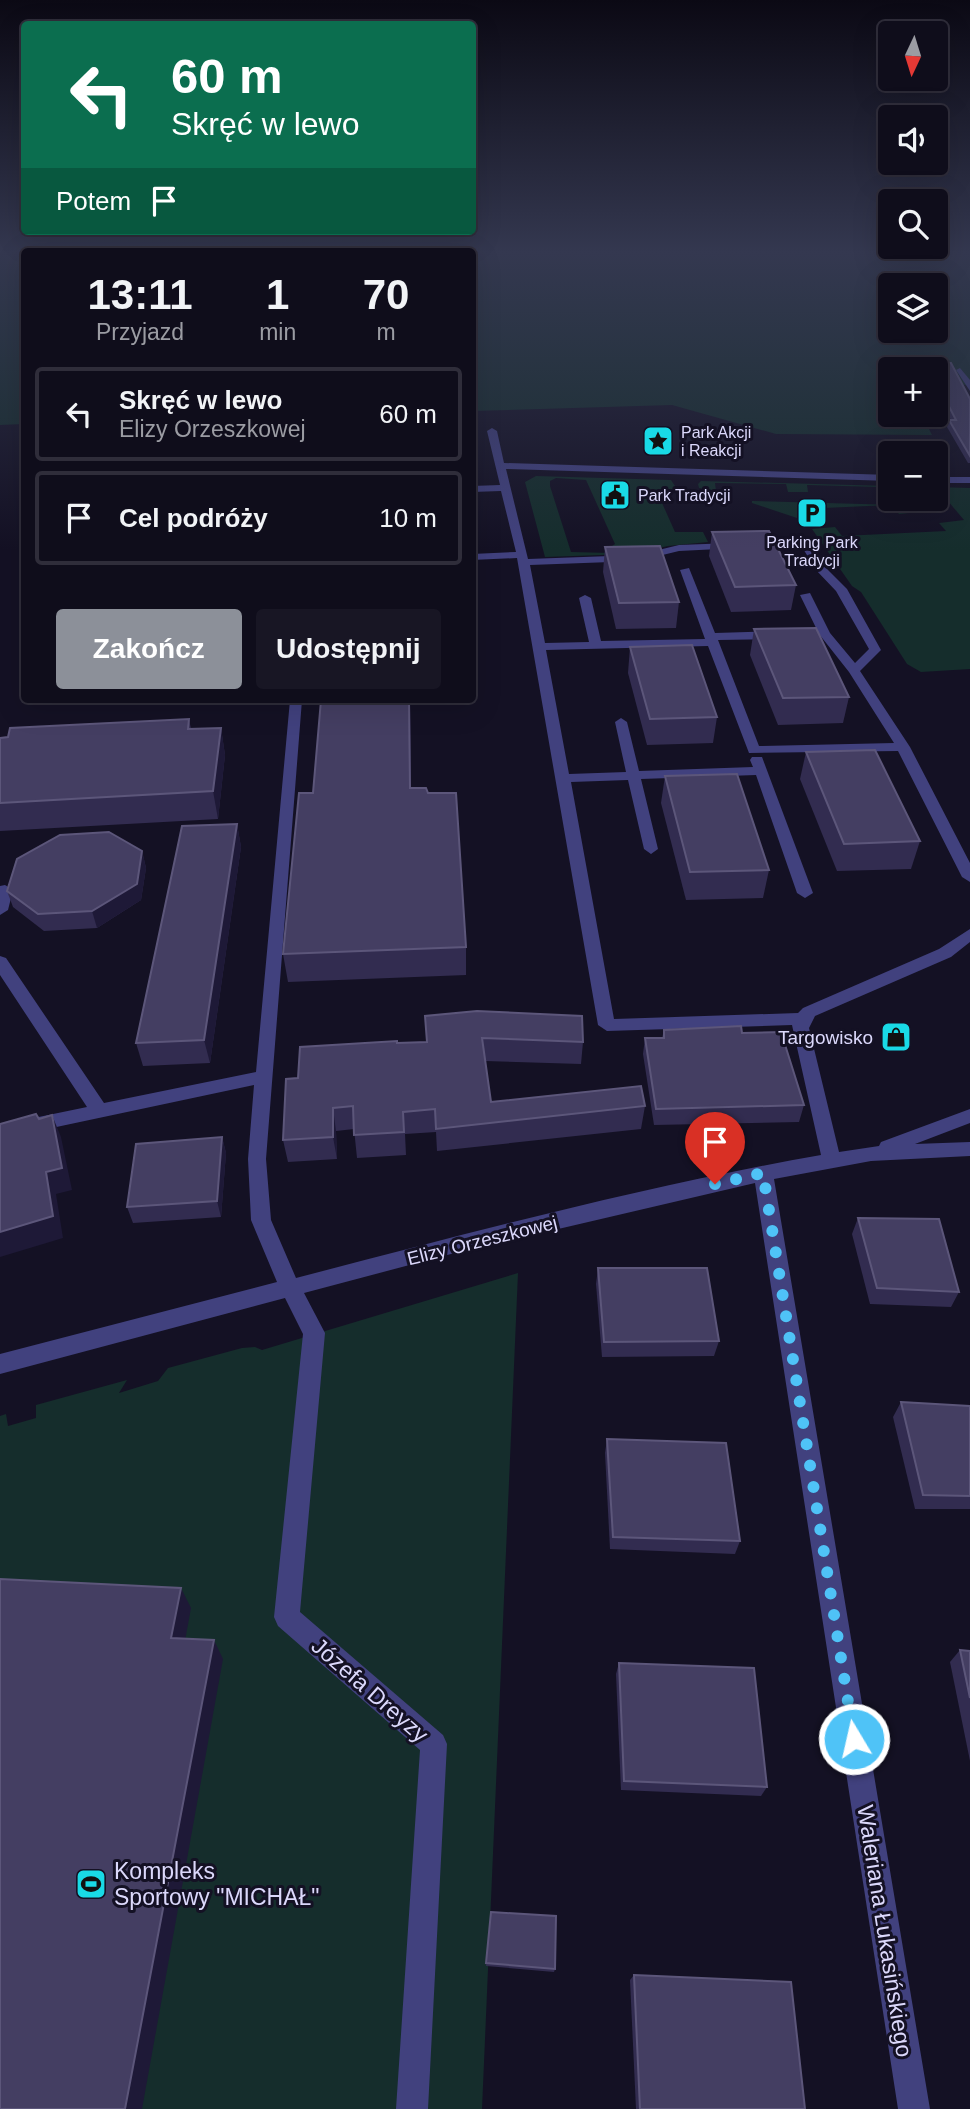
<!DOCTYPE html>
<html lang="pl">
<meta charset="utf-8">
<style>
body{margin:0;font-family:Arial,sans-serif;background:#181624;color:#f1f3f6;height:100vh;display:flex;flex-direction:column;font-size:26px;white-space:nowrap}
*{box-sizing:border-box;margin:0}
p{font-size:23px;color:#9b9ca3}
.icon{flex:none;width:38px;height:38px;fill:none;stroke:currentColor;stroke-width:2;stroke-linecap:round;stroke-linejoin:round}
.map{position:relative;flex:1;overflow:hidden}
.drawer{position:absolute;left:21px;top:248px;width:455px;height:455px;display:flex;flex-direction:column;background:#0f0d1b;border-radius:7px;box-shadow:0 7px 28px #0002,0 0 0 2px #2f2d3a}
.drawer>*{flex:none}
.guide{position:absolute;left:21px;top:21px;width:455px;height:214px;border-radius:7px;box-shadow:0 7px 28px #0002,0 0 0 2px #2f2d3a;background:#0b6e4f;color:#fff;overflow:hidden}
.needle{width:46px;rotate:184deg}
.controls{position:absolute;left:878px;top:21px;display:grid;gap:14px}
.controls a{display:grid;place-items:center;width:70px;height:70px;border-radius:7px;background:#0f0d1b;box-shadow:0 7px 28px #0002,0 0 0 2px #2f2d3a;font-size:35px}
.pin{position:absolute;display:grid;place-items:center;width:60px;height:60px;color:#fff;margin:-72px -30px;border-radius:50% 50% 50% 0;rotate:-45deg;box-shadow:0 0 7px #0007}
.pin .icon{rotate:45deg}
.me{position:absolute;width:77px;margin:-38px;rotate:351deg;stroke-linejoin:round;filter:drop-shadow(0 0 5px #0008)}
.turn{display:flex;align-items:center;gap:24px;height:147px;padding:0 35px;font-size:32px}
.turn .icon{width:91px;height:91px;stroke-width:2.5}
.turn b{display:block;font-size:49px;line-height:60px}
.then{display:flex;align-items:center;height:66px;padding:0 35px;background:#0003;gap:14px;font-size:26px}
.eta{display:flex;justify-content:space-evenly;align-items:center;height:119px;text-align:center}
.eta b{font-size:42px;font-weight:600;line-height:49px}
.primary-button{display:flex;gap:14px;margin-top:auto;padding:14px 35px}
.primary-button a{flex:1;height:80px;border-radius:7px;background:#8c9099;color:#fff;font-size:28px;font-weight:600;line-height:80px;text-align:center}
.primary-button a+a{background:#181624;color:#f1f3f6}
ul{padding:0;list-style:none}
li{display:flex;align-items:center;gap:21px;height:94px;margin:0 14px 10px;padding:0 21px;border:4px solid #2f2d3a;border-radius:7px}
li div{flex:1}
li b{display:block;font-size:26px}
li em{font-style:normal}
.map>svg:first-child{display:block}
</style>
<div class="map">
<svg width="970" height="2109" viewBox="0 0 970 2109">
<rect width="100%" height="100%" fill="#141124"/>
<g fill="#152d2c" fill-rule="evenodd">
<path d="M0,255H24V424L0,425Z"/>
<path d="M472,255H970V386L951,382L936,369H891V415H922L932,435L776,434L672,405L473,411ZM891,285H936V331H891Z"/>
<path d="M536,476L671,480L679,492L658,494L675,532H703L708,542L668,546L631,554L545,557L525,482ZM556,478L586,480L615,544L612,546V553L571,552L550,486V481Z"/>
<path d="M701,481L890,486L891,496L882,495L878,487L807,485L808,492H788L786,484L715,483L716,491L699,488L698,484Z"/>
<path d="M936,487L970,488V669L921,672L907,664L861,592L852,586L812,529L835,527L842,536L946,531L939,523L964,520L942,494H936Z"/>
<path d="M752,501L899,505L906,507L909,513L899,514L891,505L801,509L805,516L797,518L752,503Z"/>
<path d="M518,1273L482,2109H0V1416L6,1414L8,1426L36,1418V1405L127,1380L119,1393L158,1381L168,1368L242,1348L255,1347L262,1350Z"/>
</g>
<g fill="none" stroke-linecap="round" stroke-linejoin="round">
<g fill="#41417e" fill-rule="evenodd">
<path d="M960,368L970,380V391L956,370Z"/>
<path d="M492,428L497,431L504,463L891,475V481L506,469L528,559L638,555L679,545L808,540L823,565L847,589L881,650L860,671L910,747L970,863V882L962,877L898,751L749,753L708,646L546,650L569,774L626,772L615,722L621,718L627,722L639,771L753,767L750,760L752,757H762L813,893L805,898L797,893L756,775L641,779L658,849L651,854L644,849L628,780L571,782L614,1019L798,1013L803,1008L939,949L970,929V942L951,957L815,1016L809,1028L839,1152L879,1146L881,1142L970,1109V1123L915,1144L970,1142V1156L871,1161L774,1179L930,2109H898L755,1183L451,1254L304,1293L325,1333L300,1612L443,1735L447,1744L428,2109H396L420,1750L278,1626L274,1617L303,1334L285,1298L0,1374V1354L277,1282L251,1220L248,1159L254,1085L0,1139V1125L87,1107L0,975V956L6,958L104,1103L256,1072L290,700H302L266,1159L271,1220L296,1278C469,1233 644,1186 821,1155L792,1025L607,1031L598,1025L517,558L472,560V554L516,552L501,491L472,492V486L500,485L487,431ZM801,545L815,569L836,591L869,649L855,663L830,633L810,593L800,595L819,634L849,672L894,743L759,746L718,640L777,639L783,635L777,631L715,633L689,568L680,570L705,639L601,641L591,598L585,595L579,598L589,642L545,643L530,565L638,561L679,551Z"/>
<rect x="936" y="477" width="34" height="6"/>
<path d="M5,885L13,890L8,910L0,915V886Z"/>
</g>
</g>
<g fill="#322c50">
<path d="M908,362L951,363L970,399V463H968L947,427L949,420H951L936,391V369H907Z"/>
<path d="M712,532L796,585L791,610L731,612L709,556Z"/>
<path d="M605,547L679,602L676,628L616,629L603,572Z"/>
<path d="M754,629L849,697L843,723L778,725L750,655Z"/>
<path d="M630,647L717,717L713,743L647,745L628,673Z"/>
<path d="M410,700L411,788L466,947V975L288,982L283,954L313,793Z"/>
<path d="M189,719L191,729L221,728L225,755L218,819L0,831V738Z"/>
<path d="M806,752L920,841L911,869L837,871L800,779Z"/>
<path d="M665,776L769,870L763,898L686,900L661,803Z"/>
<path d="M237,824L241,847L210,1063L143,1066L136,1043Z"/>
<path d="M142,851L146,868L141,900L97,928L44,931L13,907L7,891Z"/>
<path d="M425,1016L583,1042L581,1064L485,1061L491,1102L645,1106L641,1129L437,1151L436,1132L405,1134L406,1155L357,1158L354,1129L336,1131L337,1159L288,1162L283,1140L298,1078L397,1043L427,1042Z"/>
<path d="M664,1030L742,1033L804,1105L799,1122L654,1125L643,1054L645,1038H662Z"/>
<path d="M222,1137L226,1153L221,1217L133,1223L127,1207Z"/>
<path d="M858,1218L959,1292L951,1307L870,1304L852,1234Z"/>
<path d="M598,1268L719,1341L714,1356L602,1357L596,1284Z"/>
<path d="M901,1402L970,1406V1509H915L893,1417Z"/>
<path d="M607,1439L740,1541L735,1554L610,1549L605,1453Z"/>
<path d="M960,1650L970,1651V1761L950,1662Z"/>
<path d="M619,1663L767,1787L761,1796L621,1790L616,1674Z"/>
<path d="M491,1912L555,1969L554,1972L486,1966Z"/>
<path d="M634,1975L805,2109H636L630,1980Z"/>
</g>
<g fill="#1e1937">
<path d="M409,700H410L411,816L410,788Z"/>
<path d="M221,728L225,755L218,819L213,791Z"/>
<path d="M237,824L241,847L210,1063L204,1040Z"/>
<path d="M142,851L146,868L141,900L97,928L92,911Z"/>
<path d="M333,1108L336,1131L337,1159L333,1137Z"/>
<path d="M52,1115L61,1137L72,1190L56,1194L63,1238L0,1257V1232L46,1172Z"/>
<path d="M222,1137L226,1153L221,1217L217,1201Z"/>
<path d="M181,1588L191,1608L182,1657L171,1638Z"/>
<path d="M214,1640L223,1659L142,2109H125Z"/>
</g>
<g fill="#443e62" stroke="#5c567a" stroke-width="2">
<path d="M908,362L951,363L970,399V456L949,420H956L936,381V369H912Z"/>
<path d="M769,531L796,585L735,587L712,532Z"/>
<path d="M660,546L679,602L619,603L605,547Z"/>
<path d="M816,628L849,697L783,698L754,629Z"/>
<path d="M692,645L717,717L650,719L630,647Z"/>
<path d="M321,700H409L410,788H426L428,793H456L466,947L283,954L299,793H313Z"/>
<path d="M189,719L188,729L221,728L213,791L0,803V738L8,737L10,728Z"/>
<path d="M875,750L920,841L844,844L806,752Z"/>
<path d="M737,774L769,870L690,872L665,776Z"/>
<path d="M237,824L204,1040L136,1043L182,826Z"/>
<path d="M109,832L142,851L137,884L92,911L38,914L7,891L17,859L60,835Z"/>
<path d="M477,1011L582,1016L583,1042L482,1038L491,1102L641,1086L645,1106L436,1129L435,1109L403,1112L404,1132L354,1135L353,1106L333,1108V1137L283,1140L286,1079L298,1078L300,1047L397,1041V1043L427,1042L425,1016Z"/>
<path d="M741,1026L742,1033L781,1032L804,1105L656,1109L645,1038H664V1030Z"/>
<path d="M36,1114L39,1119L52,1115L62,1168L46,1172L53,1216L0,1232V1124Z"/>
<path d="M222,1137L217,1201L127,1207L136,1144Z"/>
<path d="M858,1218L939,1219L959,1292L877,1288Z"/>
<path d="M598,1268H707L719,1341L604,1342Z"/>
<path d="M901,1402L970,1406V1496L923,1495Z"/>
<path d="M607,1439L726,1443L740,1541L613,1537Z"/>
<path d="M0,1579L181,1588L171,1638L214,1640L125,2109H0Z"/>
<path d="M960,1650L970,1651V1698Z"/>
<path d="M619,1663L754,1668L767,1787L624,1781Z"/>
<path d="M491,1912L556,1916L555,1969L486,1963Z"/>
<path d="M634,1975L791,1982L805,2109H640Z"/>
</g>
<linearGradient id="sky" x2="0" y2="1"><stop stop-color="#0b0914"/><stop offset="0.46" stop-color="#343850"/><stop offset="1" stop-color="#343850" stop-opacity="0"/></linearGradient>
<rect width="970" height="550" fill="url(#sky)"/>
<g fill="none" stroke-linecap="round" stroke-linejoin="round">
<path stroke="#4fc3f7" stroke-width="12" stroke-dasharray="0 21.6" d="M715,1184L763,1173L854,1739"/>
</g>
<defs>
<g id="sight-square" transform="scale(1.575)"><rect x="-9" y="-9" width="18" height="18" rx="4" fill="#19dae6" stroke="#141124"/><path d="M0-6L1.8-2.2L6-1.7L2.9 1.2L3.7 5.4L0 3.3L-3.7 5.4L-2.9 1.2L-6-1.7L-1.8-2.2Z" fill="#111"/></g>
<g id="civic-square" transform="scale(1.575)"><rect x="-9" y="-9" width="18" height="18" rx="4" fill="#19dae6" stroke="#141124"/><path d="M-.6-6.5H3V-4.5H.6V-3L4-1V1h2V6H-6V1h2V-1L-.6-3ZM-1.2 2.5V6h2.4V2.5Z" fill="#111"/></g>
<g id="parking-square" transform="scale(1.575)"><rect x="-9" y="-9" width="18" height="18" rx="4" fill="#19dae6" stroke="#141124"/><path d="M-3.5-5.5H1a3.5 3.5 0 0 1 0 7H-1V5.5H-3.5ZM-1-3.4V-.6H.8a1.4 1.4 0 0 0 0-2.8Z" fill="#111"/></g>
<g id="shop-square" transform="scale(1.575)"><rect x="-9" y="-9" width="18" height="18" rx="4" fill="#19dae6" stroke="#141124"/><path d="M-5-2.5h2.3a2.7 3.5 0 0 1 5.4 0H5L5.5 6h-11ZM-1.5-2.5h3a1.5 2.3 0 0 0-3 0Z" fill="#111"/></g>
<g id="stadium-square" transform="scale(1.575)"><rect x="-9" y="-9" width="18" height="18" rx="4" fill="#19dae6" stroke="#141124"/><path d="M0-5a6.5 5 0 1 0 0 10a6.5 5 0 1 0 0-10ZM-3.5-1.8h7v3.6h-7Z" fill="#111"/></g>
</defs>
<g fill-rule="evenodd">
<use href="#sight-square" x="658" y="441"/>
<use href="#civic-square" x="615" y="495"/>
<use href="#parking-square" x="812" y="513"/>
<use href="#shop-square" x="896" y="1037"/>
<use href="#stadium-square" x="91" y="1884"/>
</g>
<g text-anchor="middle" stroke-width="6" stroke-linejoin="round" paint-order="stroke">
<g font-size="16" fill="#dbd8fb" stroke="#141124" text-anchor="start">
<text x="681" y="438">Park Akcji<tspan x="681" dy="18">i Reakcji</tspan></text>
<text x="638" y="501">Park Tradycji</text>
<text x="812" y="548" text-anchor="middle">Parking Park<tspan x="812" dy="18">Tradycji</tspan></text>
</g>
<g font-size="19" fill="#dbd8fb" stroke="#141124" text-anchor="end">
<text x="873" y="1044">Targowisko</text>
</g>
<g font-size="19" fill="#dbd8fb" stroke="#141124">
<text transform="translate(482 1240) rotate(-14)" y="7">Elizy Orzeszkowej</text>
</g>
<g font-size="23" fill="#dbd8fb" stroke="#141124">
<text transform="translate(370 1690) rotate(41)" y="8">Józefa Dreyzy</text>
<text transform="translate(885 1931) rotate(81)" y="8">Waleriana Łukasińskiego</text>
</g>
<g font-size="23" fill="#dbd8fb" stroke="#141124" text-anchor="start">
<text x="114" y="1879">Kompleks<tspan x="114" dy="26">Sportowy "MICHAŁ"</tspan></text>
</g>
</g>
</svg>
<div class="controls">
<a><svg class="needle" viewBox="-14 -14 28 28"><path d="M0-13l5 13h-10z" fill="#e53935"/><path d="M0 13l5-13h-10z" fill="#9b9ca3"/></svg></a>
<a><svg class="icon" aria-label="sound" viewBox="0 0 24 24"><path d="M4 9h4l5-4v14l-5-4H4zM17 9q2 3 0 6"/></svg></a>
<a><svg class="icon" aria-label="search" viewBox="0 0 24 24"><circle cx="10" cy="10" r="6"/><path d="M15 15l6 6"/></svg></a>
<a><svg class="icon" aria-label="layers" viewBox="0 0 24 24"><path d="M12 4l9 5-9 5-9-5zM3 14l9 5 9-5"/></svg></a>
<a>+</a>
<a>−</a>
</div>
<div class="pin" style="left:715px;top:1184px;background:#d93025"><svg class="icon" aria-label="arrive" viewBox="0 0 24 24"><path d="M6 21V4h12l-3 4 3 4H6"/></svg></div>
<svg class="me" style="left:854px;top:1739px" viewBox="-20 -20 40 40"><circle r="17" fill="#4fc3f7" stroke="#fff" stroke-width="3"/><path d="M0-11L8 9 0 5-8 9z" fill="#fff"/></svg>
<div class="guide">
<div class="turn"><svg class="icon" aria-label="left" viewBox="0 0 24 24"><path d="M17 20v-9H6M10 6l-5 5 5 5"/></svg><div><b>60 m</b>Skręć w lewo</div></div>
<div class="then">Potem<svg class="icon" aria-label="arrive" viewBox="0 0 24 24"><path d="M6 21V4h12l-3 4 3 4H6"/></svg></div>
</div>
<section class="drawer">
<div class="eta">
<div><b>13:11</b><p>Przyjazd</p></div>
<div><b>1</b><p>min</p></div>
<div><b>70</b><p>m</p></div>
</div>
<ul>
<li><svg class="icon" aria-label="left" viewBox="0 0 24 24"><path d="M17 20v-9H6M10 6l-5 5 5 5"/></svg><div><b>Skręć w lewo</b><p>Elizy Orzeszkowej</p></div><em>60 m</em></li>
<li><svg class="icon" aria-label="arrive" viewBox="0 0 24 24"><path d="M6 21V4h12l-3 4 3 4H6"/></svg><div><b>Cel podróży</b></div><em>10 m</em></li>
</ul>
<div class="primary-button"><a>Zakończ</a><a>Udostępnij</a></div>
</section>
</div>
